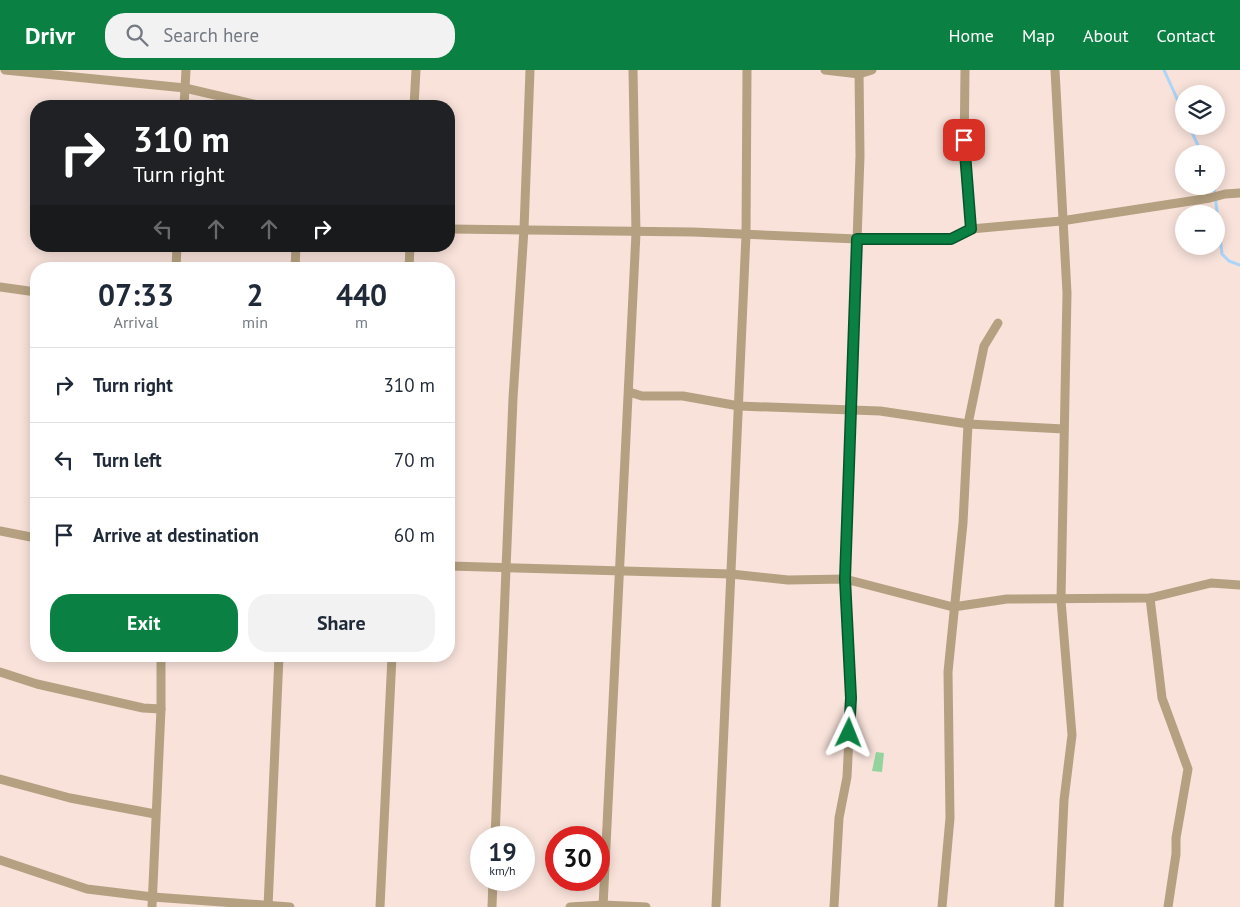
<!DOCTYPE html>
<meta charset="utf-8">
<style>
body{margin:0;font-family:"PT Sans",sans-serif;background:#f2f2f3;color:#1f2937;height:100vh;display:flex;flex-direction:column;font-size:19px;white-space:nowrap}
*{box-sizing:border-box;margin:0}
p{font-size:16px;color:#747a83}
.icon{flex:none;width:28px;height:28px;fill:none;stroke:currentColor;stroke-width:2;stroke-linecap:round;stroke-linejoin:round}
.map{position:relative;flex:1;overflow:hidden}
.panel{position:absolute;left:30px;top:192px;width:425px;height:400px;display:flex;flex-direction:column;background:#fff;border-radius:20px;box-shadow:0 2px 12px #0003}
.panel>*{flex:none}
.banner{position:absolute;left:30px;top:30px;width:425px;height:152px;border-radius:20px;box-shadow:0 2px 12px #0003;background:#202124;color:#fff;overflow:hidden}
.tools{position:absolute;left:1175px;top:15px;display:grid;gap:10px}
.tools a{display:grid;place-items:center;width:50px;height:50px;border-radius:50%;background:#fff;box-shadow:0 2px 12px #0003;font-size:25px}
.speed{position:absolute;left:470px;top:756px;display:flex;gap:10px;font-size:25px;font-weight:700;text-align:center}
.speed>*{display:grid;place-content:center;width:65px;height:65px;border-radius:50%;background:#fff;box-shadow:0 2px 12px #0003;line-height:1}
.speed small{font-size:12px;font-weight:400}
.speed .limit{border:8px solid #d22;background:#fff;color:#111}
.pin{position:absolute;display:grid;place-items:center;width:42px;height:42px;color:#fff;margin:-21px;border-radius:10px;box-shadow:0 2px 8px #0006}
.me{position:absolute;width:55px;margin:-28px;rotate:2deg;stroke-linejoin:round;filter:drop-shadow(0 0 4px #0008)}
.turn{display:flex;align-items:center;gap:18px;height:105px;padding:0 20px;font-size:22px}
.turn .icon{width:65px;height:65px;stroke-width:2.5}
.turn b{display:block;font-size:35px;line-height:42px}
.lanes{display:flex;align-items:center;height:48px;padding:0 20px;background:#0003;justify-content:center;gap:25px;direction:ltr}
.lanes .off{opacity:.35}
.eta{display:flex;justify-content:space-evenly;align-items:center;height:85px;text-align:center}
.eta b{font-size:30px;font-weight:800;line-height:35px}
.action{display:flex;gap:10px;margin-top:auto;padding:10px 20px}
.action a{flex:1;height:58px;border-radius:20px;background:#0b8043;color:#fff;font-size:20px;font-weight:800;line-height:58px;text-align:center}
.action a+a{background:#f2f2f3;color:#1f2937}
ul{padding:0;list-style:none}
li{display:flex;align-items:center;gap:15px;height:75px;padding:0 20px;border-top:1px solid #e0e1e3}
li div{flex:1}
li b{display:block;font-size:19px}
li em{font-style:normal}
header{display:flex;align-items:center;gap:30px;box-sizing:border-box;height:70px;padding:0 25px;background:#0b8043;color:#fff}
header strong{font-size:24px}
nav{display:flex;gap:28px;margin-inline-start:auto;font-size:18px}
.search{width:350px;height:45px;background:#f2f2f3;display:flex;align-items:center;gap:12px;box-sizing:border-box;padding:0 18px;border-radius:20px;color:#747a83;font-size:19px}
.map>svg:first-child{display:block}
</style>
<header>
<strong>Drivr</strong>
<div class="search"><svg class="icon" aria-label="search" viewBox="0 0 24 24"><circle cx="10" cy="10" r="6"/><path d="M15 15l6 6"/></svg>Search here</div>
<nav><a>Home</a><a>Map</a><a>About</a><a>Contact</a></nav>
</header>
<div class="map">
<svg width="1240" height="837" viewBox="0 0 1240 837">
<rect width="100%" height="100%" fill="#f8e2da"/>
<path fill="#94d39e" d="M876,682L884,683L882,702L872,701Z"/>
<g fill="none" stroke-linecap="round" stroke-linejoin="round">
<g stroke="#abd5f9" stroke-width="3">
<path d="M1164,0L1184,44"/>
<path d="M1189,56L1202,84"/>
<path d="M1214,116L1222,184L1229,191L1240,195"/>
</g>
<g stroke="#b5a181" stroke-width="9">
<path d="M5,0L185,18L262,36"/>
<path d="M825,0L859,4L872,0"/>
<path d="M965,0L964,87L971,159"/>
<path d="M1055,0L1067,223L1061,530L1072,665L1064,730L1059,837"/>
<path d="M184,36L186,0"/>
<path d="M414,36L416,0"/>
<path d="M449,159L693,162L857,169H951L971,159L1061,151L1210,128L1225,124L1240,123"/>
<path d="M176,199L177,176"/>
<path d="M295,199L296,176"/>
<path d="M409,199L410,176"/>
<path d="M0,217L36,222"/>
<path d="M629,322L642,326H683L739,336L880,341L968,354L1064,359"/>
<path d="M0,461L36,468"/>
<path d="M449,496L731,504L788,510L845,509L953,537L1007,529L1150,528L1211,513L1240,515"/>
<path d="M1150,528L1162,628L1188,699L1176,768V784L1168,837"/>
<path d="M0,602L37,614L143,638L161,639"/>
<path d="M0,709L70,728L155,744"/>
<path d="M495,768L513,328L524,159L530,0"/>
<path d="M0,790L87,819L153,827L290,837"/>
<path d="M152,837L161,639V586"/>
<path d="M268,837L279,586"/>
<path d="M380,837L392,586"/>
<path d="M492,837L493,810"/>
<path d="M570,837L603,835L646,837"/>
<path d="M603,837L636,163L633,0"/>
<path d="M716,837L746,165L747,0"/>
<path d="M834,837L839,748L847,707L851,628L845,509L860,86L859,0"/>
<path d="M942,837L950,748L948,602L963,453L968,354L984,276L998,253"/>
</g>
</g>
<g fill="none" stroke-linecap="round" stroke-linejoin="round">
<g stroke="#07532c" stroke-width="12">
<path id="route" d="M849,663L851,628L845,509L857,169H951L971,159L964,70"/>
</g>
<use href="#route" stroke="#0b8043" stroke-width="9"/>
</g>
</svg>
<div class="tools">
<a><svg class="icon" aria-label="layers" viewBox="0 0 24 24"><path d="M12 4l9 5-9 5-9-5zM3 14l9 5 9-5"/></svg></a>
<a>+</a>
<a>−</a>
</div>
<div class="speed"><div>19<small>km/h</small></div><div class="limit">30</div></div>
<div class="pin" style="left:964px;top:70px;background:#d93025"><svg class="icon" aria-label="arrive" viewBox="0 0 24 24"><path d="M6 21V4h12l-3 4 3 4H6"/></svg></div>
<svg class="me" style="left:849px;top:663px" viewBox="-20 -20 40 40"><path d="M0-17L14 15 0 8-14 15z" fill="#0b8043" stroke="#fff" stroke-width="4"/></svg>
<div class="banner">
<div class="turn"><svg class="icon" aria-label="right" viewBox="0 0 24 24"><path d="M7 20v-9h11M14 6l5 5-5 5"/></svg><div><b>310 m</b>Turn right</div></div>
<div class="lanes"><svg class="icon off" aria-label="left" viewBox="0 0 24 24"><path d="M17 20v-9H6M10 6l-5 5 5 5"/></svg><svg class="icon off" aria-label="ahead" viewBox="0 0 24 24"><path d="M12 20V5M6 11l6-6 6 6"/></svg><svg class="icon off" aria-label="ahead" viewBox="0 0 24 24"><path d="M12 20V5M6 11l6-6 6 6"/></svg><svg class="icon" aria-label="right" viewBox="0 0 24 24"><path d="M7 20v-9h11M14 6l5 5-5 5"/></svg></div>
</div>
<section class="panel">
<div class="eta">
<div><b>07:33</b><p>Arrival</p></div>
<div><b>2</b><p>min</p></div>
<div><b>440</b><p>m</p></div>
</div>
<ul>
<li><svg class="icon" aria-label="right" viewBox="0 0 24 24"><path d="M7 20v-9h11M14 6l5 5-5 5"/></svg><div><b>Turn right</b></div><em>310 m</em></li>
<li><svg class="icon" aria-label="left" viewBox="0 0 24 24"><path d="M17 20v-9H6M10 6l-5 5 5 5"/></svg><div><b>Turn left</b></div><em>70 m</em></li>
<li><svg class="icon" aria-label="arrive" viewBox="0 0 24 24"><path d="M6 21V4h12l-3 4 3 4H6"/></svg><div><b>Arrive at destination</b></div><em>60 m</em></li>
</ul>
<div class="action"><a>Exit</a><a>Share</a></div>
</section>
</div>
